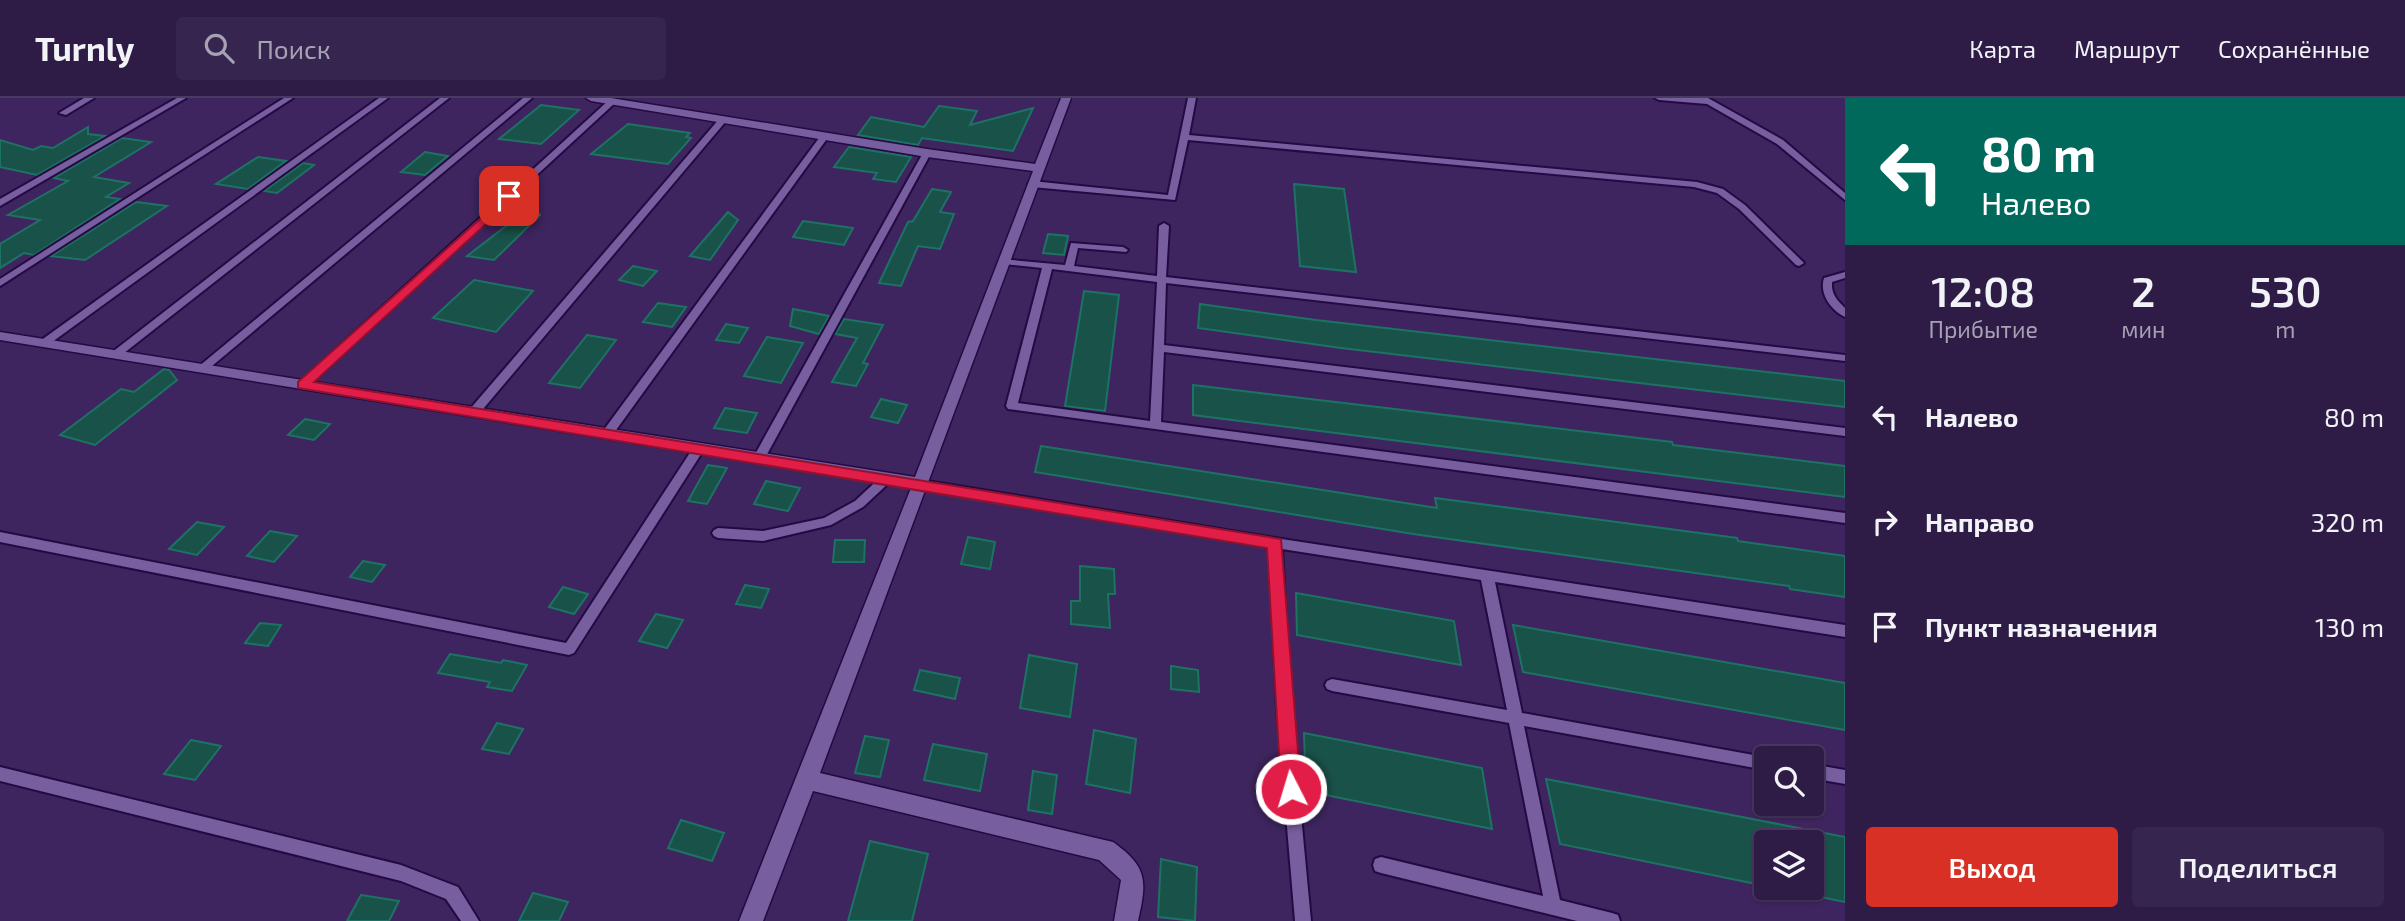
<!DOCTYPE html>
<html lang="ru">
<meta charset="utf-8">
<style>
body{margin:0;font-family:"Exo 2",sans-serif;background:#36254e;color:#f1f3f6;height:100vh;display:flex;flex-direction:column;font-size:26px;white-space:nowrap}
*{box-sizing:border-box;margin:0}
p{font-size:23px;color:#a7a1b4}
.icon{flex:none;width:38px;height:38px;fill:none;stroke:currentColor;stroke-width:2;stroke-linecap:round;stroke-linejoin:round}
.map{position:relative;flex:1;overflow:hidden}
.side{display:flex;flex-direction:column;background:#2e1c47;width:560px}
.side>*{flex:none}
.banner{background:#00695c;color:#fff;overflow:hidden}
.tools{position:absolute;left:1754px;top:648px;display:grid;gap:14px}
.tools a{display:grid;place-items:center;width:70px;height:70px;border-radius:7px;background:#2e1c47;box-shadow:0 2px 5px #0004,0 0 0 2px #493a60;font-size:35px}
.pin{position:absolute;display:grid;place-items:center;width:60px;height:60px;color:#fff;margin:-30px;border-radius:14px;box-shadow:0 4px 10px #0006}
.me{position:absolute;width:77px;margin:-38px;rotate:355deg;stroke-linejoin:round;filter:drop-shadow(0 0 5px #0008)}
.turn{display:flex;align-items:center;gap:24px;height:147px;padding:0 21px;font-size:32px}
.turn .icon{width:91px;height:91px;stroke-width:2.5}
.turn b{display:block;font-size:49px;line-height:60px}
.eta{display:flex;justify-content:space-evenly;align-items:center;height:119px;text-align:center}
.eta b{font-size:42px;font-weight:600;line-height:49px}
.action{display:flex;gap:14px;margin-top:auto;padding:14px 21px}
.action a{flex:1;height:80px;border-radius:7px;background:#d93025;color:#fff;font-size:28px;font-weight:600;line-height:80px;text-align:center}
.action a+a{background:#36254e;color:#f1f3f6}
ul{padding:0;list-style:none}
li{display:flex;align-items:center;gap:21px;height:105px;padding:0 21px}
li div{flex:1}
li b{display:block;font-size:26px}
li em{font-style:normal}
header{display:flex;align-items:center;gap:42px;box-sizing:border-box;height:98px;padding:0 35px;background:#2e1c47;border-bottom:2px solid #493a60}
header strong{font-size:33px}
nav{display:flex;gap:38px;margin-inline-start:auto;font-size:24px}
.search{width:490px;height:63px;background:#36254e;display:flex;align-items:center;gap:18px;box-sizing:border-box;padding:0 24px;border-radius:7px;color:#a7a1b4;font-size:26px}
main{display:flex;flex:1;min-height:0}
.map>svg:first-child{display:block}
</style>
<header>
<strong>Turnly</strong>
<div class="search"><svg class="icon" aria-label="search" viewBox="0 0 24 24"><circle cx="10" cy="10" r="6"/><path d="M15 15l6 6"/></svg>Поиск</div>
<nav><a>Карта</a><a>Маршрут</a><a>Сохранённые</a></nav>
</header>
<main>
<div class="map">
<svg width="1845" height="823" viewBox="0 0 1845 823">
<rect width="100%" height="100%" fill="#3e255f"/>
<g fill="#195249" stroke="#1e7265" stroke-width="2">
<path d="M541,7L579,12L541,46L499,41Z"/>
<path d="M939,8L977,13L970,27L1033,10L1013,53L922,40L918,47L858,37L871,19L924,29Z"/>
<path d="M628,26L690,35L686,39L691,40L668,66L591,56Z"/>
<path d="M88,29V36L105,38L37,77L0,69V42L33,52L41,48L53,50Z"/>
<path d="M122,40L151,44L94,79L129,85L106,99L120,101L34,157L24,155L0,170V146L40,122L8,117L68,83L54,80Z"/>
<path d="M849,49L911,59L896,84L873,81L877,75L834,69Z"/>
<path d="M425,54L448,58L425,77L401,74Z"/>
<path d="M258,59L286,63L248,91L216,86Z"/>
<path d="M303,65L314,67L277,95L264,93Z"/>
<path d="M1294,86L1344,91L1356,174L1300,168Z"/>
<path d="M932,91L951,94L940,114L954,116L940,151L918,148L901,188L879,185L908,124L913,123Z"/>
<path d="M136,104L167,108L85,162L51,158Z"/>
<path d="M532,108L540,117L494,162L467,158Z"/>
<path d="M728,114L738,122L710,162L690,158Z"/>
<path d="M803,123L853,130L844,147L793,139Z"/>
<path d="M1048,136L1068,138L1064,157L1043,155Z"/>
<path d="M633,168L657,173L643,188L619,182Z"/>
<path d="M474,182L533,193L496,234L433,220Z"/>
<path d="M1084,193L1119,197L1105,313L1065,308Z"/>
<path d="M658,205L686,209L672,229L643,224Z"/>
<path d="M1200,206L1316,222L1845,283V309L1341,250L1198,230Z"/>
<path d="M793,211L814,215L829,218L819,236L790,228Z"/>
<path d="M844,221L883,227L863,265L868,266L856,288L832,284L857,240L835,236Z"/>
<path d="M726,226L748,230L739,245L716,242Z"/>
<path d="M587,237L616,242L580,290L549,285Z"/>
<path d="M767,239L803,245L781,285L744,278Z"/>
<path d="M164,271L169,272L177,282L95,347L60,337L121,291L134,294Z"/>
<path d="M1193,287L1672,344L1673,347L1845,368V399L1193,317Z"/>
<path d="M881,301L907,307L898,325L871,319Z"/>
<path d="M725,310L757,315L747,335L714,330Z"/>
<path d="M305,321L330,326L314,342L288,337Z"/>
<path d="M1041,348L1437,410L1435,400L1737,440L1738,443L1845,458V499L1790,491L1789,488L1413,436L1035,374Z"/>
<path d="M708,367L727,370L707,406L688,403Z"/>
<path d="M766,383L800,390L788,413L754,406Z"/>
<path d="M197,424L224,429L197,457L169,451Z"/>
<path d="M270,433L297,438L274,464L247,458Z"/>
<path d="M968,439L995,444L990,471L961,466Z"/>
<path d="M835,442H865L864,464H833Z"/>
<path d="M363,463L385,467L372,484L350,479Z"/>
<path d="M1080,468L1114,471L1115,496H1108L1110,530L1071,526V503H1080Z"/>
<path d="M745,487L769,491L761,510L736,506Z"/>
<path d="M563,489L588,496L574,516L549,509Z"/>
<path d="M1296,495L1454,523L1461,567L1297,537Z"/>
<path d="M656,516L683,522L667,550L639,543Z"/>
<path d="M260,525L281,527L268,548L245,545Z"/>
<path d="M1513,527L1845,585V632L1523,574Z"/>
<path d="M450,556L501,565L503,562L527,567L512,593L487,589L490,584L438,575Z"/>
<path d="M1029,557L1077,566L1070,619L1020,610Z"/>
<path d="M1171,568L1198,572L1199,594L1171,591Z"/>
<path d="M920,572L960,580L955,601L914,592Z"/>
<path d="M497,625L523,631L509,656L482,651Z"/>
<path d="M1094,632L1136,641L1130,695L1086,686Z"/>
<path d="M1304,635L1482,670L1492,731L1306,693Z"/>
<path d="M865,638L889,642L880,679L855,675Z"/>
<path d="M191,642L221,648L195,682L164,676Z"/>
<path d="M933,646L987,656L980,693L924,682Z"/>
<path d="M1033,673L1057,677L1052,716L1028,712Z"/>
<path d="M1546,681L1845,739V804L1811,797V744H1766V788L1560,746Z"/>
<path d="M681,722L724,735L712,763L668,750Z"/>
<path d="M870,743L928,756L912,823H848Z"/>
<path d="M1161,761L1197,769L1195,823L1158,819Z"/>
<path d="M533,795L568,804L559,823H519Z"/>
<path d="M361,797L399,803L389,823H347Z"/>
</g>
<g fill="none" stroke-linecap="round" stroke-linejoin="round">
<g stroke="#250942" stroke-width="4">
<g id="lane">
<path d="M84,0H94L66,17L59,15Z"/>
<path d="M177,0H186L0,108V101Z"/>
<path d="M284,0H293L0,188V181Z"/>
<path d="M379,0H388L48,247H40V243Z"/>
<path d="M440,0H449L119,259H111L110,257L111,255Z"/>
<path d="M523,0H532L206,273H198L197,271L198,269Z"/>
<path d="M1188,0H1196L1189,37L1697,84L1723,91L1745,107L1804,165L1799,168L1796,167L1739,111L1717,95L1694,89L1188,42L1175,102L1032,89L1028,86L1032,83L1168,97Z"/>
<path d="M1655,0H1708L1783,42L1845,95V102L1777,46L1707,6L1659,2Z"/>
<path d="M609,2L616,4L307,289H299L298,287L299,285Z"/>
<path d="M720,20L727,22L478,317H470L468,314L470,311Z"/>
<path d="M822,36L829,38L611,339H603L601,336L603,333Z"/>
<path d="M924,53L931,55L765,360L763,363H755L753,360Z"/>
<path d="M1164,125L1169,128L1166,179L1845,257V263L1166,185L1164,247L1845,330V338L1164,254L1161,324L1845,415V425L1008,311L1006,308L1042,170L1004,166L1001,165V161L1065,167L1071,145L1123,149L1128,152L1126,154L1078,150L1074,168L1157,178L1159,128ZM1052,171L1157,184L1150,323L1018,305Z"/>
<path d="M1845,174V180L1832,184C1831,196 1837,202 1845,210V219C1831,212 1819,196 1824,180Z"/>
<path d="M699,346L705,350L703,353L574,555L569,557L0,444V434L566,545L695,347Z"/>
<path d="M887,376L891,377L893,380L891,383L863,409L831,427L763,443L718,440L714,438L712,435L714,432L718,430L763,433L824,420L855,403L883,377Z"/>
<path d="M921,382L1275,440L1845,527V539L1495,484L1522,615L1770,660H1766V672L1524,628L1560,802L1612,815L1618,817L1620,823H1577L1381,775L1375,773L1373,767L1375,761L1381,759L1543,798L1509,625L1332,593L1327,591L1325,587L1327,583L1332,581L1507,612L1481,482L1282,451L1291,611L1311,823H1295L1277,611L1269,449L917,389L915,386L917,383Z"/>
<path d="M1811,666L1845,672V686L1811,680Z"/>
<path d="M0,669L401,767L458,789L479,823H461L446,801L401,783L0,683Z"/>
</g>
</g>
<g stroke="#250942" stroke-width="3">
<path id="street" d="M586,0H611L927,51L1035,66L1061,0H1071L820,675L1113,744C1148,769 1147,783 1138,823H1114L1121,782L1099,762L813,693L763,823H739L911,390L0,242V234L915,379L1033,73L927,59L591,3Z"/>
</g>
<use href="#lane" fill="#775e9e" fill-rule="evenodd"/>
<use href="#street" fill="#775e9e" fill-rule="evenodd"/>
</g>
<path fill="#e11d48" stroke="#92132f" stroke-width="2" d="M509,95L514,98L513,101L314,284L1281,441L1301,691L1298,697L1291,700L1284,697L1281,691L1267,450L298,290V284Z"/>
</svg>
<div class="tools">
<a><svg class="icon" aria-label="search" viewBox="0 0 24 24"><circle cx="10" cy="10" r="6"/><path d="M15 15l6 6"/></svg></a>
<a><svg class="icon" aria-label="layers" viewBox="0 0 24 24"><path d="M12 4l9 5-9 5-9-5zM3 14l9 5 9-5"/></svg></a>
</div>
<div class="pin" style="left:509px;top:98px;background:#d93025"><svg class="icon" aria-label="arrive" viewBox="0 0 24 24"><path d="M6 21V4h12l-3 4 3 4H6"/></svg></div>
<svg class="me" style="left:1291px;top:691px" viewBox="-20 -20 40 40"><circle r="17" fill="#e11d48" stroke="#fff" stroke-width="3"/><path d="M0-11L8 9 0 5-8 9z" fill="#fff"/></svg>
</div>
<section class="side">
<div class="banner">
<div class="turn"><svg class="icon" aria-label="left" viewBox="0 0 24 24"><path d="M17 20v-9H6M10 6l-5 5 5 5"/></svg><div><b>80 m</b>Налево</div></div>
</div>
<div class="eta">
<div><b>12:08</b><p>Прибытие</p></div>
<div><b>2</b><p>мин</p></div>
<div><b>530</b><p>m</p></div>
</div>
<ul>
<li><svg class="icon" aria-label="left" viewBox="0 0 24 24"><path d="M17 20v-9H6M10 6l-5 5 5 5"/></svg><div><b>Налево</b></div><em>80 m</em></li>
<li><svg class="icon" aria-label="right" viewBox="0 0 24 24"><path d="M7 20v-9h11M14 6l5 5-5 5"/></svg><div><b>Направо</b></div><em>320 m</em></li>
<li><svg class="icon" aria-label="arrive" viewBox="0 0 24 24"><path d="M6 21V4h12l-3 4 3 4H6"/></svg><div><b>Пункт назначения</b></div><em>130 m</em></li>
</ul>
<div class="action"><a>Выход</a><a>Поделиться</a></div>
</section>
</main>
